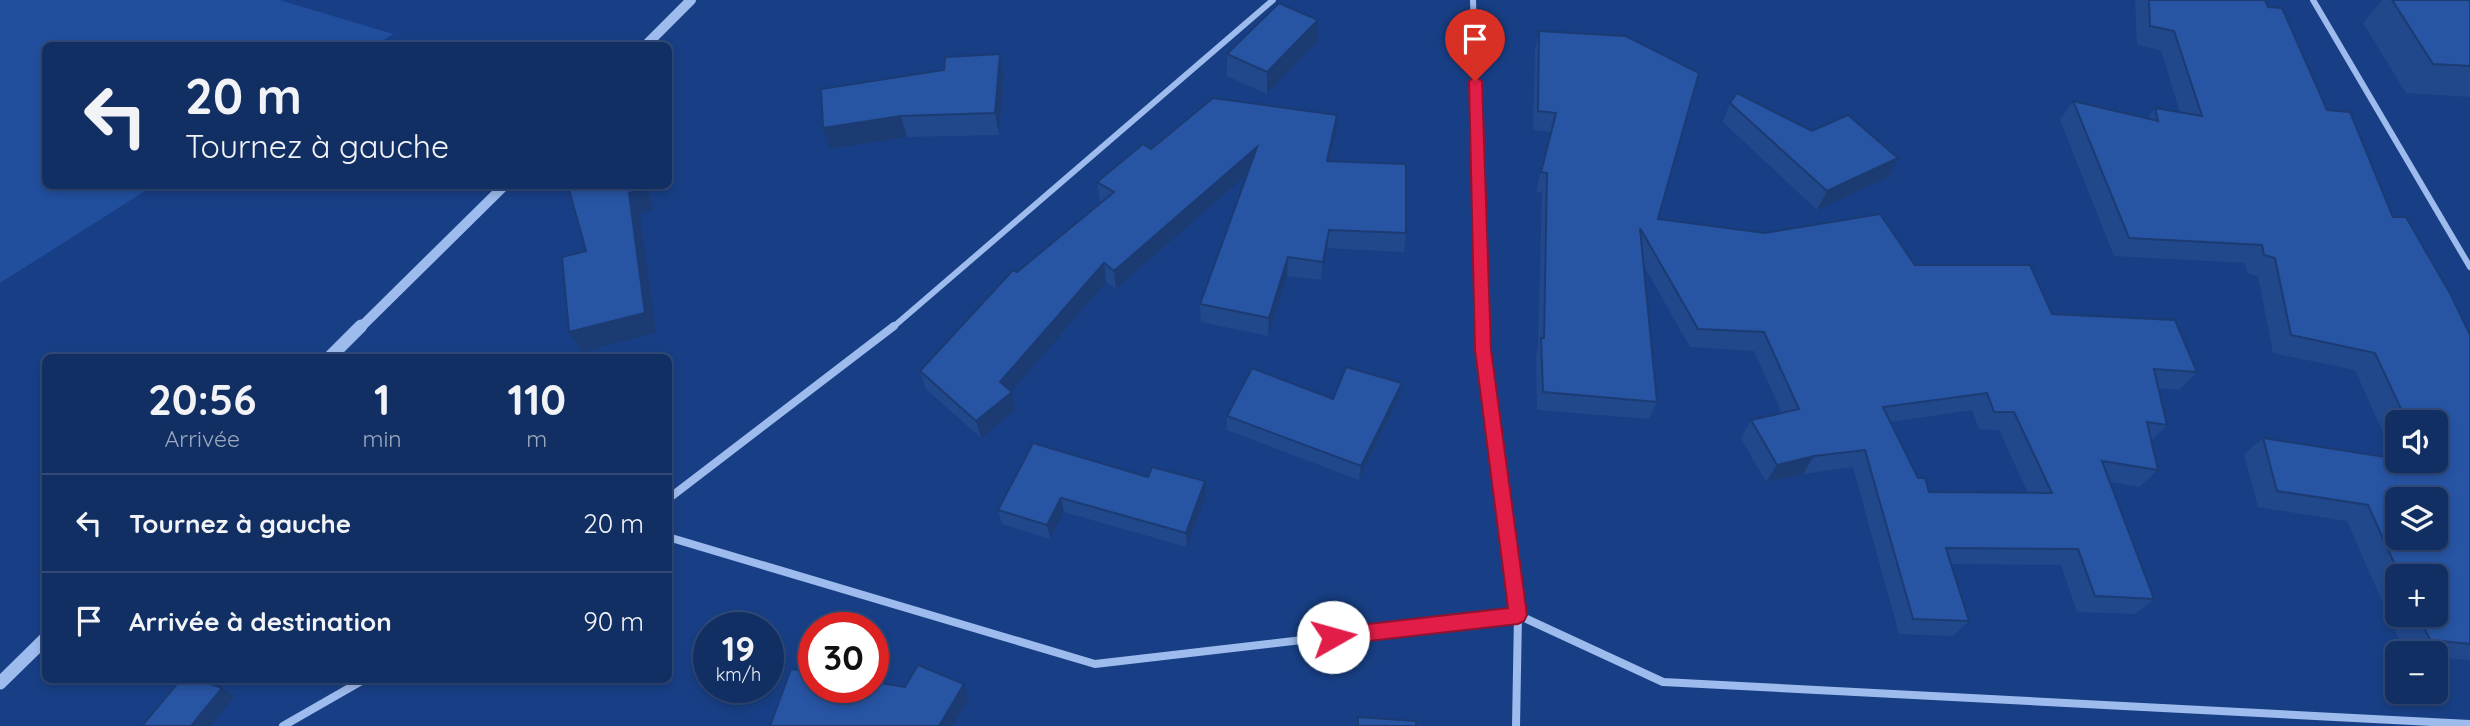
<!DOCTYPE html>
<html lang="fr">
<meta charset="utf-8">
<style>
body{margin:0;font-family:Quicksand,sans-serif;background:#1b376a;color:#f1f3f6;height:100vh;display:flex;flex-direction:column;font-size:26px;white-space:nowrap}
*{box-sizing:border-box;margin:0}
p{font-size:23px;color:#9ca9bf}
.icon{flex:none;width:38px;height:38px;fill:none;stroke:currentColor;stroke-width:2;stroke-linecap:round;stroke-linejoin:round}
.map{position:relative;flex:1;overflow:hidden}
.side{position:absolute;left:42px;top:354px;width:630px;height:329px;display:flex;flex-direction:column;background:#122f64;border-radius:10px;box-shadow:0 4px 10px #0003,0 0 0 2px #314a78}
.side>*{flex:none}
.hud{position:absolute;left:42px;top:42px;width:630px;height:147px;border-radius:10px;box-shadow:0 4px 10px #0003,0 0 0 2px #314a78;background:#122f64;color:#f1f3f6;overflow:hidden}
.buttons{position:absolute;left:2385px;top:410px;display:grid;gap:14px}
.buttons a{display:grid;place-items:center;width:63px;height:63px;border-radius:10px;background:#122f64;box-shadow:0 4px 10px #0003,0 0 0 2px #314a78;font-size:35px}
.speed{position:absolute;left:693px;top:612px;display:flex;gap:14px;font-size:35px;font-weight:700;text-align:center}
.speed>*{display:grid;place-content:center;width:91px;height:91px;border-radius:50%;background:#122f64;box-shadow:0 4px 10px #0003,0 0 0 2px #314a78;line-height:1}
.speed small{font-size:18px;font-weight:400}
.speed .limit{border:10px solid #d22;background:#fff;color:#111}
.pin{position:absolute;display:grid;place-items:center;width:60px;height:60px;color:#fff;margin:-72px -30px;border-radius:50% 50% 50% 0;rotate:-45deg;box-shadow:0 0 7px #0007}
.pin .icon{rotate:45deg}
.me{position:absolute;width:77px;margin:-38px;rotate:83deg;stroke-linejoin:round;filter:drop-shadow(0 0 5px #0008)}
.turn{display:flex;align-items:center;gap:24px;height:147px;padding:0 28px;font-size:32px}
.turn .icon{width:91px;height:91px;stroke-width:2.5}
.turn b{display:block;font-size:49px;line-height:60px}
.eta{display:flex;justify-content:space-evenly;align-items:center;height:119px;text-align:center}
.eta b{font-size:42px;font-weight:700;line-height:49px}
ul{padding:0;list-style:none}
li{display:flex;align-items:center;gap:21px;height:98px;padding:0 28px;border-top:2px solid #314a78}
li div{flex:1}
li b{display:block;font-size:26px}
li em{font-style:normal}
.map>svg:first-child{display:block}
</style>
<div class="map">
<svg width="2470" height="726" viewBox="0 0 2470 726">
<rect width="100%" height="100%" fill="#183f85"/>
<path fill="#214f9e" d="M0,0H279L393,34L374,46H46V186H153L0,283Z"/>
<g fill="none" stroke-linecap="round" stroke-linejoin="round">
<g stroke="#9dbbec" stroke-width="6">
<path d="M1473,0L1482,328"/>
<path d="M2313,0L2470,267"/>
<path d="M892,328L1273,0"/>
</g>
<g stroke="#9dbbec" stroke-width="8">
<path d="M1482,326L1483,350L1518,615L1516,726"/>
<path d="M668,499L894,326"/>
<path d="M668,537L1095,664L1518,615L1663,682L2470,724"/>
<path d="M283,726L365,679"/>
</g>
<g stroke="#9dbbec" stroke-width="10">
<path d="M645,46L691,0"/>
<path d="M360,328L504,186"/>
</g>
<g stroke="#9dbbec" stroke-width="13">
<path d="M330,357L361,326"/>
<path d="M0,683L46,638"/>
</g>
</g>
<g fill="#22488c" fill-rule="evenodd">
<path d="M2135,0H2265L2327,110L2393,217L2470,335V660L2436,657V653H2405L2347,521L2258,507L2244,454L2263,438L2395,459L2355,370L2273,353L2258,276L2247,273L2245,263L2114,256L2060,120L2073,101L2148,118L2155,108L2180,113L2161,50L2137,45ZM2398,422H2436V460H2398ZM2398,576H2436V614H2398Z"/>
<path d="M2382,0H2470V97L2406,93L2363,23Z"/>
<path d="M1539,31L1658,219L1915,265L2052,314L2197,372L2179,390L2158,388L2167,425L2151,441L2158,470L2139,487L2110,482L2154,599L2135,614L2077,612L2061,565L1951,564L1969,621L1953,636L1899,634L1853,467L1803,474L1766,482L1741,438L1751,420L1782,413L1754,351L1690,347L1644,266L1657,402L1649,419L1537,410L1536,356L1538,349L1542,193L1536,191L1551,132L1533,130L1535,51ZM1972,410L1979,429L1999,430L2028,493L1929,492L1918,478L1890,422Z"/>
<path d="M1317,42L1267,94L1227,76V54Z"/>
<path d="M1004,76L999,135L907,137L830,149L823,128Z"/>
<path d="M1730,103L1888,177L1817,210L1723,122Z"/>
<path d="M1336,134L1330,161L1406,233L1404,252L1327,248L1321,280L1287,276L1268,336L1201,322L1200,304L1247,174L1116,289L1106,282L1011,392L1016,410L981,438L926,389L920,371L1017,272L1102,202L1100,201L1097,182L1151,149Z"/>
<path d="M1402,383L1399,397L1359,480L1227,430V416L1333,399Z"/>
<path d="M1033,443L1206,496L1187,547L1064,512L1050,539L1002,524L998,510Z"/>
</g>
<g fill="#1b3b72">
<path d="M1318,20L1317,42L1267,94V72Z"/>
<path d="M1000,54L1004,76L999,135L995,113Z"/>
<path d="M1337,115L1336,134L1325,180L1327,161Z"/>
<path d="M901,116L907,137L830,149L823,128Z"/>
<path d="M1257,147V166L1116,289L1114,271Z"/>
<path d="M1898,158L1888,177L1817,210L1827,191Z"/>
<path d="M642,186H646L654,209L640,214L656,333L582,352L569,332L629,193Z"/>
<path d="M1329,230L1327,248L1321,280L1323,262Z"/>
<path d="M1288,257L1287,276L1268,336L1269,318Z"/>
<path d="M1104,263L1106,282L1008,396L1012,392L1016,410L981,438L976,421L1000,382Z"/>
<path d="M1402,383L1399,397L1359,480L1361,466Z"/>
<path d="M1814,456L1803,474L1766,482L1777,465Z"/>
<path d="M1205,481L1206,496L1187,547L1186,533Z"/>
<path d="M1061,498L1064,512L1050,539L1047,525Z"/>
<path d="M964,684L969,698L953,726H939Z"/>
<path d="M222,688L235,696L211,726H191Z"/>
</g>
<g fill="#2754a3" stroke="#1b3b72" stroke-width="2" fill-rule="evenodd">
<path d="M2149,0H2265L2268,7L2282,8L2327,110L2350,112L2393,217H2406L2451,295L2470,335V644L2430,640L2418,614H2436V576H2400L2368,505L2277,491L2263,438L2398,459V460L2426,464L2425,460H2436V422H2407L2375,353L2291,335L2275,258L2264,255L2262,245L2129,238L2073,101L2158,121L2155,108L2202,116L2174,31L2150,26ZM2398,499H2436V537H2398Z"/>
<path d="M2392,0H2470V66L2433,64Z"/>
<path d="M1279,3L1318,20L1267,72L1227,54Z"/>
<path d="M1539,31L1626,36L1699,73L1658,219L1765,233L1880,214L1915,265H2030L2052,314L2175,320L2197,372L2154,369L2167,425L2147,422L2158,470L2102,461L2154,599L2095,596L2078,549L1946,548L1969,621L1913,619L1865,450L1814,456L1777,465L1751,420L1799,409L1764,332L1698,329L1640,228L1657,402L1543,392L1541,338H1544L1547,173L1541,172L1556,113L1538,111ZM1987,393L1994,412H2014L2052,493L1929,492L1925,478H1918L1883,407Z"/>
<path d="M1000,54L995,113L901,116L823,128L821,89L944,70L945,57Z"/>
<path d="M1737,93L1812,131L1848,115L1898,158L1827,191L1730,103Z"/>
<path d="M1213,98L1337,115L1327,161L1406,164V233L1329,230L1323,262L1288,257L1269,318L1200,304L1257,147L1114,271L1104,263L1000,382L1012,392L976,421L920,371L1013,270L1017,272L1114,192L1097,182L1143,144L1151,149Z"/>
<path d="M568,186H642L643,189L629,193L645,313L569,332L562,257L586,251Z"/>
<path d="M1346,367L1402,383L1361,466L1227,416L1252,368L1333,399Z"/>
<path d="M1033,443L1148,477L1152,467L1205,481L1186,533L1061,498L1047,525L998,510Z"/>
<path d="M918,665L964,684L939,726H770L791,669L814,672V688H873V682L905,687Z"/>
<path d="M181,679H196L222,688L191,726H142Z"/>
<path d="M1358,717L1416,721V726H1358Z"/>
</g>
<path fill="#e11d48" stroke="#92132f" stroke-width="2" d="M1475,76L1482,81L1491,350L1527,615L1524,621L1518,624L1333,645L1326,643L1324,637L1326,631L1333,628L1508,608L1475,350L1469,81Z"/>
</svg>
<div class="buttons">
<a><svg class="icon" aria-label="sound" viewBox="0 0 24 24"><path d="M4 9h4l5-4v14l-5-4H4zM17 9q2 3 0 6"/></svg></a>
<a><svg class="icon" aria-label="layers" viewBox="0 0 24 24"><path d="M12 4l9 5-9 5-9-5zM3 14l9 5 9-5"/></svg></a>
<a>+</a>
<a>−</a>
</div>
<div class="speed"><div>19<small>km/h</small></div><div class="limit">30</div></div>
<div class="pin" style="left:1475px;top:81px;background:#d93025"><svg class="icon" aria-label="arrive" viewBox="0 0 24 24"><path d="M6 21V4h12l-3 4 3 4H6"/></svg></div>
<svg class="me" style="left:1333px;top:637px" viewBox="-20 -20 40 40"><circle r="19" fill="#fff"/><path d="M0-13L10 11 0 6-10 11z" fill="#e11d48"/></svg>
<div class="hud">
<div class="turn"><svg class="icon" aria-label="left" viewBox="0 0 24 24"><path d="M17 20v-9H6M10 6l-5 5 5 5"/></svg><div><b>20 m</b>Tournez à gauche</div></div>
</div>
<section class="side">
<div class="eta">
<div><b>20:56</b><p>Arrivée</p></div>
<div><b>1</b><p>min</p></div>
<div><b>110</b><p>m</p></div>
</div>
<ul>
<li><svg class="icon" aria-label="left" viewBox="0 0 24 24"><path d="M17 20v-9H6M10 6l-5 5 5 5"/></svg><div><b>Tournez à gauche</b></div><em>20 m</em></li>
<li><svg class="icon" aria-label="arrive" viewBox="0 0 24 24"><path d="M6 21V4h12l-3 4 3 4H6"/></svg><div><b>Arrivée à destination</b></div><em>90 m</em></li>
</ul>
</section>
</div>
